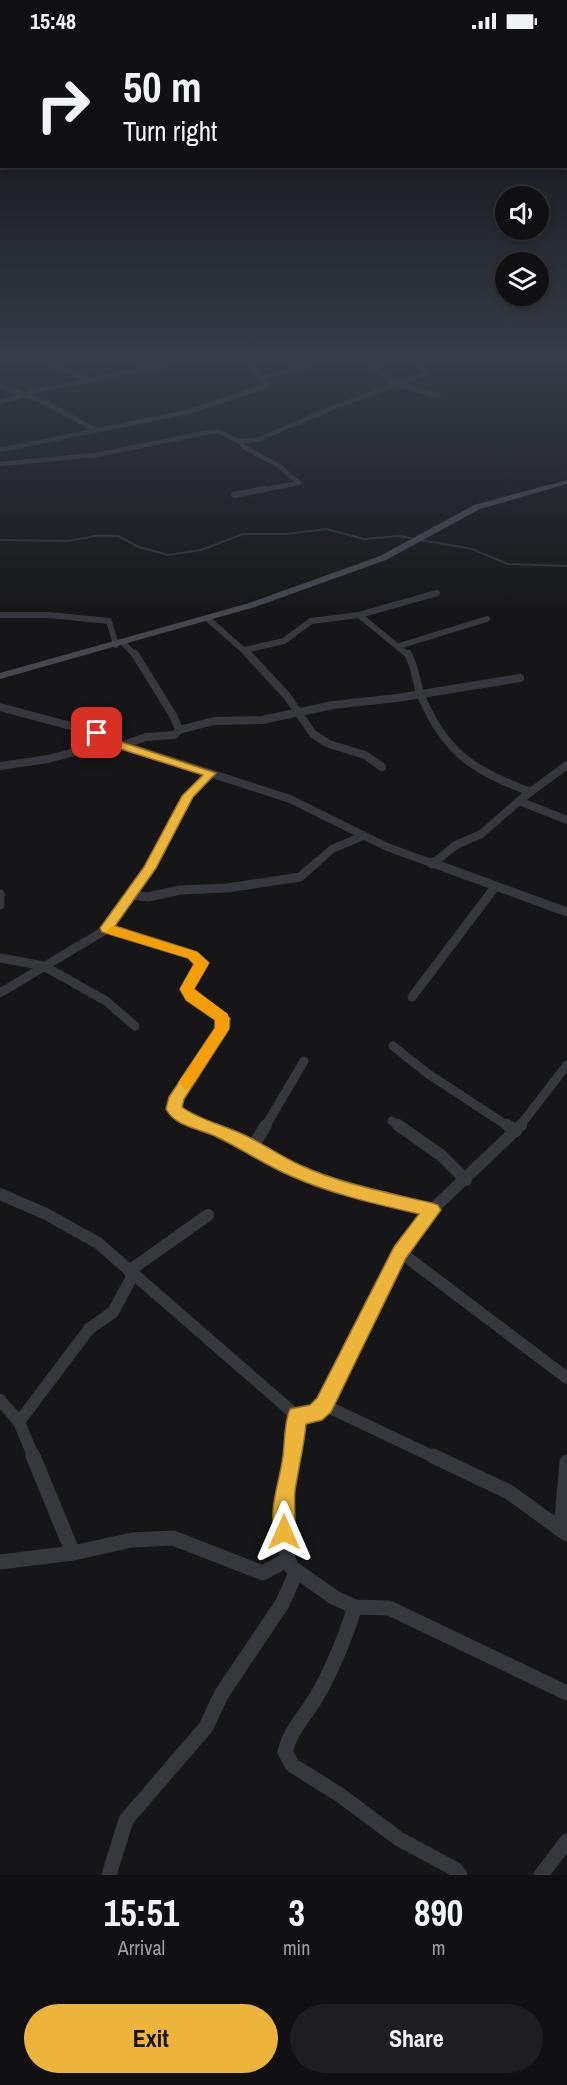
<!DOCTYPE html>
<style>
body{margin:0;font-family:"Archivo Narrow",sans-serif;background:#1e1e20;color:#f1f3f6;height:100vh;display:flex;flex-direction:column;font-size:22px;white-space:nowrap}
*{box-sizing:border-box;margin:0}
p{font-size:20px;color:#9c9d9f}
.icon{flex:none;width:33px;height:33px;fill:none;stroke:currentColor;stroke-width:2;stroke-linecap:round;stroke-linejoin:round}
.map{position:relative;height:1833px;overflow:hidden}
.details{display:flex;flex-direction:column;background:#101012;flex:1}
.details>*{flex:none}
.banner{position:absolute;left:0px;top:0px;width:567px;height:126px;box-shadow:0 3px 9px #0003,0 0 0 2px #303032;background:#101012;color:#f1f3f6;overflow:hidden}
.controls{position:absolute;left:495px;top:144px;display:grid;gap:12px}
.controls a{display:grid;place-items:center;width:54px;height:54px;border-radius:50%;background:#101012;box-shadow:0 3px 9px #0003,0 0 0 2px #303032;font-size:30px}
.pin{position:absolute;display:grid;place-items:center;width:51px;height:51px;color:#fff;margin:-26px;border-radius:12px;box-shadow:0 3px 9px #0006}
.me{position:absolute;width:66px;margin:-33px;rotate:0deg;stroke-linejoin:round;filter:drop-shadow(0 0 4px #0008)}
.turn{display:flex;align-items:center;gap:21px;height:126px;padding:0 24px;font-size:27px}
.turn .icon{width:78px;height:78px;stroke-width:2.5}
.turn b{display:block;font-size:42px;line-height:51px}
.eta{display:flex;justify-content:space-evenly;align-items:center;height:102px;text-align:center}
.eta b{font-size:36px;font-weight:800;line-height:42px}
.cta{display:flex;gap:12px;margin-top:auto;padding:12px 24px}
.cta a{flex:1;height:69px;border-radius:36px;background:#ecb43a;color:#111;font-size:24px;font-weight:800;line-height:69px;text-align:center}
.cta a+a{background:#1e1e20;color:#f1f3f6}
.status{display:flex;justify-content:space-between;align-items:center;height:42px;padding:0 30px;background:#101012;direction:ltr}
.status svg{height:16px;fill:currentColor}
.map>svg:first-child{display:block}
</style>
<div class="status"><b>15:48</b><svg viewBox="0 0 49 12"><path d="M0 12V9h3v3zM5 12V6h3v6zM10 12V3h3v9zM15 12V0h3v12zM26 1h20v11H26zM47 4h2v5h-2z"/></svg></div>
<div class="map">
<svg width="567" height="1833" viewBox="0 0 567 1833">
<rect width="100%" height="100%" fill="#161618"/>
<g fill="none" stroke-linecap="round" stroke-linejoin="round">
<path stroke="#2d353b" stroke-width="2" d="M0,498L68,499L95,494H118L139,505L168,513L201,508L243,492H287L326,487L364,497L399,494L472,507L508,522L567,524"/>
<g stroke="#37383d" stroke-width="4.5">
<path d="M32,317L91,338"/>
<path d="M362,317L396,342L439,354"/>
<path d="M260,336L297,327L321,317"/>
<path d="M0,344L46,361L96,388"/>
<path d="M0,360L40,348L192,317"/>
<path d="M241,400L244,405L279,424L299,441L257,449"/>
<path d="M0,408L187,370L267,344L244,317"/>
<path d="M0,422L96,413L209,390H220L238,399L257,398L332,366L428,331L417,323L419,317"/>
</g>
<g stroke="#37383d" stroke-width="6">
<path d="M234,453L265,447"/>
<path d="M0,573H49L109,579L116,603"/>
<path d="M359,573L409,614"/>
<path d="M208,577L250,614"/>
<path d="M123,601L136,614"/>
<path d="M399,604L487,577"/>
<path d="M245,608L284,599L311,579L359,573L437,551"/>
</g>
<g stroke="#37383d" stroke-width="8">
<path d="M248,612L287,654L313,692L329,702L365,713L382,725"/>
<path d="M408,612C416,626 416,642 422,656C447,713 474,728 530,750"/>
<path d="M0,665L97,691L114,701"/>
<path d="M179,688L214,679L262,678L333,663L397,656L520,636"/>
<path d="M123,703L146,695L174,693L179,688L174,675L135,612"/>
<path d="M0,724L48,717L105,702L123,703L290,757L387,805L434,822"/>
<path d="M519,759L567,778"/>
<path d="M152,822L188,754L210,731"/>
<path d="M315,822L332,807L363,794"/>
<path d="M432,822L456,803L481,792L525,754L567,723"/>
</g>
<g stroke="#37383d" stroke-width="9">
<path d="M430,820L567,870"/>
<path d="M432,822L434,820"/>
<path d="M0,852V863"/>
<path d="M131,853L148,855L180,848L227,846L300,835L317,820"/>
<path d="M107,887L192,913L202,921L187,947L191,954L223,976L222,987L176,1055L174,1067L206,1085"/>
<path d="M0,916L44,924L106,959L135,984"/>
<path d="M0,951L107,887L153,820"/>
<path d="M412,955L495,845"/>
<path d="M393,1004L427,1031L509,1085"/>
<path d="M392,1079L400,1085"/>
<path d="M265,1085L304,1019"/>
<path d="M519,1085L567,1023"/>
</g>
<g stroke="#37383d" stroke-width="12">
<path d="M203,1083L246,1102L312,1136L432,1168"/>
<path d="M398,1083L442,1114L466,1138"/>
<path d="M507,1083L516,1089"/>
<path d="M253,1104L266,1083"/>
<path d="M0,1152L46,1172L98,1201L297,1374L315,1372L324,1363L400,1210L436,1164L521,1083"/>
<path d="M400,1210L567,1336"/>
<path d="M129,1229L208,1173"/>
<path d="M0,1358L19,1380"/>
<path d="M324,1363L436,1416"/>
<path d="M34,1416L19,1380L89,1287L113,1270L133,1233"/>
<path d="M291,1416L297,1374"/>
</g>
<g stroke="#37383d" stroke-width="15">
<path d="M33,1414L73,1511"/>
<path d="M291,1414L283,1472L285,1507L291,1525L335,1556L355,1565L389,1566L567,1651"/>
<path d="M433,1414L509,1450L567,1492"/>
<path d="M561,1488L567,1420"/>
<path d="M0,1520L73,1511L132,1498L173,1496L263,1531L288,1517"/>
<path d="M355,1565C345,1596 333,1626 317,1654C306,1673 290,1688 285,1710L292,1723L340,1753L399,1797L455,1827L460,1833"/>
<path d="M109,1833L126,1778L206,1685L221,1653L282,1562L297,1529"/>
<path d="M541,1833L567,1799"/>
</g>
<path fill="#45474d" fill-rule="evenodd" d="M567,438V442L480,467L386,518L255,565L0,637V631L249,561L380,514L474,463Z"/>
</g>
<linearGradient id="sky" x2="0" y2="1"><stop stop-color="#0c0c0d"/><stop offset="0.55" stop-color="#363c48"/><stop offset="1" stop-color="#363c48" stop-opacity="0"/></linearGradient>
<rect width="567" height="574" fill="url(#sky)"/>
<path fill="#ecb43a" stroke="#997526" stroke-width="1.5" d="M93,688H101L118,699L216,731L193,755L156,826L115,884L197,910L209,921L194,947L230,976L229,987L184,1057L182,1065C196,1076 222,1083 240,1091C261,1100 280,1114 300,1123C341,1142 389,1151 432,1161L438,1163L441,1168L406,1216L331,1370L322,1378L306,1382C304,1405 298,1427 295,1449C293,1465 298,1482 291,1497L284,1500L277,1497C266,1471 280,1440 283,1414C285,1398 284,1381 290,1367L310,1363L317,1356L394,1205L419,1172C376,1162 331,1152 291,1134C265,1123 242,1107 217,1095C201,1087 175,1085 166,1067L169,1055L215,986V978L186,958L180,947L194,922L188,916L102,890L100,886L144,825L182,754L203,733L111,704L93,693Z"/>
<path fill="#f59e0b" d="M113,884L197,910L209,921L194,947L228,972L229,987L191,1045L186,1047L178,1041L215,986V978L186,958L180,947L194,922L188,916L109,892L107,888Z"/>
</svg>
<div class="controls">
<a><svg class="icon" aria-label="sound" viewBox="0 0 24 24"><path d="M4 9h4l5-4v14l-5-4H4zM17 9q2 3 0 6"/></svg></a>
<a><svg class="icon" aria-label="layers" viewBox="0 0 24 24"><path d="M12 4l9 5-9 5-9-5zM3 14l9 5 9-5"/></svg></a>
</div>
<div class="pin" style="left:97px;top:691px;background:#d93025"><svg class="icon" aria-label="arrive" viewBox="0 0 24 24"><path d="M6 21V4h12l-3 4 3 4H6"/></svg></div>
<svg class="me" style="left:284px;top:1490px" viewBox="-20 -20 40 40"><path d="M0-17L14 15 0 8-14 15z" fill="#ecb43a" stroke="#fff" stroke-width="4"/></svg>
<div class="banner">
<div class="turn"><svg class="icon" aria-label="right" viewBox="0 0 24 24"><path d="M7 20v-9h11M14 6l5 5-5 5"/></svg><div><b>50 m</b>Turn right</div></div>
</div>
</div>
<section class="details">
<div class="eta">
<div><b>15:51</b><p>Arrival</p></div>
<div><b>3</b><p>min</p></div>
<div><b>890</b><p>m</p></div>
</div>
<div class="cta"><a>Exit</a><a>Share</a></div>
</section>
